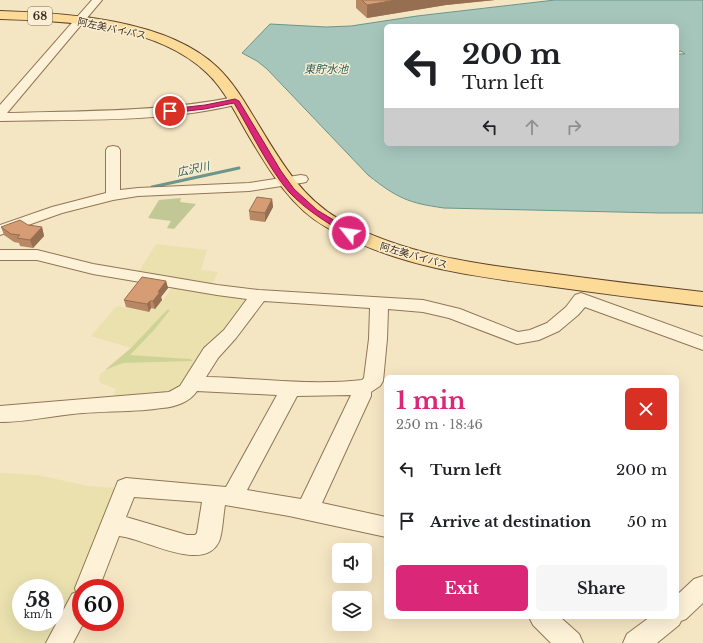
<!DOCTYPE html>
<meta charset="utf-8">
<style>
body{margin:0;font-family:"Libre Baskerville","Noto Sans JP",serif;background:#f6f6f6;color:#202124;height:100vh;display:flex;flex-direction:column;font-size:15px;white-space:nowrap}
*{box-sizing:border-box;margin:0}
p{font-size:13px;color:#757577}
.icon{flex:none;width:22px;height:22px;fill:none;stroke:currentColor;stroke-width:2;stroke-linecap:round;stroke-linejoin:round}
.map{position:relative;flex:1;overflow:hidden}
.drawer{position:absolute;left:384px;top:375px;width:295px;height:244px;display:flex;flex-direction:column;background:#fff;border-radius:6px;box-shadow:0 4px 16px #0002}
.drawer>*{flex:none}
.guide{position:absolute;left:384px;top:24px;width:295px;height:122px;border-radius:6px;box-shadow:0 4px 16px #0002;background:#fff;color:#202124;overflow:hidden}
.fabs{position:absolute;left:332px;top:543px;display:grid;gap:8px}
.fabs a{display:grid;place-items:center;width:40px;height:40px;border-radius:6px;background:#fff;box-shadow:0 4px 16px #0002;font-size:20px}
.speed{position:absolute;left:12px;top:579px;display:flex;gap:8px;font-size:20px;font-weight:700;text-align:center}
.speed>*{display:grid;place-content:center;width:52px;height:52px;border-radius:50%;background:#fff;box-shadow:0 4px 16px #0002;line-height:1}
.speed small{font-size:10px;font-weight:400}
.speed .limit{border:6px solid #d22;background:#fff;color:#111}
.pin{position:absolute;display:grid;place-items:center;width:34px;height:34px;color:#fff;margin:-17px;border:2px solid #fff;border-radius:50%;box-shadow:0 1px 4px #0007}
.me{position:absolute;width:44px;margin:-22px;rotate:300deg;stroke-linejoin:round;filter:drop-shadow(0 0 3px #0008)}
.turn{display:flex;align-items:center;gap:14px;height:84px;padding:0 12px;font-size:18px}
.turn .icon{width:52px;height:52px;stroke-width:2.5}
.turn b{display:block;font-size:28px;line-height:34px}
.lanes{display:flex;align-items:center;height:38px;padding:0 12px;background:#0003;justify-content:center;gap:20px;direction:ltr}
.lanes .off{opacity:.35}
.round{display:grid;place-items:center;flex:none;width:42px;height:42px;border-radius:6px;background:#f6f6f6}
.overview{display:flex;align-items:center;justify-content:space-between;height:68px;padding:0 12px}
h1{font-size:24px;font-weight:700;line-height:30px;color:#db2777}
.button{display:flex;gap:8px;margin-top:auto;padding:8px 12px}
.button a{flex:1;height:46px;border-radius:6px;background:#db2777;color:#fff;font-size:16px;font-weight:700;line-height:46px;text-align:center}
.button a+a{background:#f6f6f6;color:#202124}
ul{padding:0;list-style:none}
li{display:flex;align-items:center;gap:12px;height:52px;padding:0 12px}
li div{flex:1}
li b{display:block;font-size:15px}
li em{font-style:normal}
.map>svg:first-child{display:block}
</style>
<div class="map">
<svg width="703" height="643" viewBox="0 0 703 643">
<rect width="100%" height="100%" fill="#f4e5c3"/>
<g fill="#eae1af" fill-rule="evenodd">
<path d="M156,244L207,250L201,270L218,272L211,286L137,274Z"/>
<path d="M173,286L249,297L250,300L175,394L112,401L116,389L101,383L99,380L100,374L112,366L123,363L193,361L190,359L129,355L154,330L162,316L131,348L91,336L117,306L148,312L151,308L162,302Z"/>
<path d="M0,473L37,475L88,486L118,488L92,560L53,643H0ZM21,588H55V622H21Z"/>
</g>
<path fill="#ccd395" d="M167,310H170L154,330L130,355L190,359L193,361L123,363L105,370L131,348Z"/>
<path fill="#c1c795" d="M181,198L180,202L196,204L174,229L167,228L171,221L148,218L159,200Z"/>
<path fill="#a6c6bc" stroke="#6b968b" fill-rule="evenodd" d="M555,0H703V213H660L444,208C408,203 397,198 368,175L267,69L257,61L242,53L270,24L326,27L351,26L417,16ZM386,26H677V52L681,51L685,54H677V144H386Z"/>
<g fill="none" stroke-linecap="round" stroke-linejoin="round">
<path stroke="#6b968b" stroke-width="3" d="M152,187L239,168"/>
<g stroke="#917657" stroke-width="2">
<g id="minor">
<path d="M92,0H102L7,113C83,111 160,112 235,97L239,98L241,101L239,104C163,123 78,119 0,121V105Z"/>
<path d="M113,146L118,147L120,150V190L138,188L249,183L301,175L306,176L308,179L306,182L301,183L249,191L138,196L113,200L62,213L0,235V225L52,207L106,193V150L108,147Z"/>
<path d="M0,250H37L93,264L217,285L259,290L423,300L460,309L518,332L530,330L547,323L566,307L575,295L581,293L703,337V350L585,307L578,315L559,331L539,340L517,344L449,318L423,312L388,309L387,339L383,381L380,386L371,392V396L322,503L386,517V537L289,516L225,505C223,516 223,528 220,539C207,576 144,538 119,536L99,588H81V622H84L73,643H46L72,594L76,592L75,588L118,481L126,478L226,487L277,395L197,391C190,402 175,407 162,408C136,412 109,411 83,413C55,415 28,422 0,422V406L169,392L180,386L204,348L224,330L247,299L217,295L93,274L37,260H0ZM264,301L370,308L369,339L364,378L362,380C309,386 258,378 206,377L218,358L236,338ZM351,395L301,499L247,490L297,396ZM134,497L202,502L197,533L195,535H187L126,517Z"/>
<path d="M703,576V603L686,619L681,621L679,625L657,643H623L627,634L650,617H677V595L694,579Z"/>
<path d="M529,617H560L579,634L583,643H551L533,625Z"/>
</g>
</g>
<g stroke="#5e432c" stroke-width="2">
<path id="major" d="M0,11C66,13 167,19 217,67C233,82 244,101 255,119C278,157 300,197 339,219C404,255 476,264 548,273C599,280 651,286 703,292V306C651,300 599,293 547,286C471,276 394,266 326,227C289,206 268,168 247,133C235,112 224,89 207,73C156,24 66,21 0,19Z"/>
</g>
<use href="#minor" fill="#fdf2d8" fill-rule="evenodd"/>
<use href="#major" fill="#fbdb97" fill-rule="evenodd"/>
</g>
<g fill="#b88764">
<path d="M356,0H495L446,5L367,18L356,8Z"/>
<path d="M272,199L273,207L265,222L250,220L249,211Z"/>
<path d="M28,225L42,227L44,236L33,248L20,246L19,243L14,242L4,235L1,227Z"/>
<path d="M166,281L168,288L161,297L162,300L155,309L151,308L149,312L126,307L124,300Z"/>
</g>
<g fill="#966e51">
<path d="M396,0H495L446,5L367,18V5Z"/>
<path d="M272,199L273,207L265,222V213Z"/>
<path d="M42,227L44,236L33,248L30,240Z"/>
<path d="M166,281L168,288L161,297L162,300L155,309L153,301L158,292Z"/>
<path d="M150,301L151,308L149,312L147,304Z"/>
</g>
<g fill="#d69d74" stroke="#966e51">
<path d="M362,0H396L367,5Z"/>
<path d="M257,197L272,199L265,213L249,211Z"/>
<path d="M20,220L28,225L42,227L30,240L17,238L20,235L11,234L1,227Z"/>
<path d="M142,277L166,281L158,292H160L153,301H150L147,304L124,300Z"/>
</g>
<path fill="#db2777" stroke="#8e194d" d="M235,99L239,101L281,171L294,189L317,210L352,231V234H346C326,222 306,210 289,192C269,169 250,130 234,103L205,109L170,113L167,111L170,109L205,105Z"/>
<g text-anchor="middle" stroke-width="3" stroke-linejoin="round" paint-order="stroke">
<g font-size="10" fill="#3f2d1d" stroke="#faefd4">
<text transform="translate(112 28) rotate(12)" y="4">阿左美バイパス</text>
<text transform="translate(414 255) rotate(16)" y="4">阿左美バイパス</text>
</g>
<rect fill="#faefd4" stroke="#776754" stroke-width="1" x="28" y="7" width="24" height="18" rx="3"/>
<g font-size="11" font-weight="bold" fill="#3f2d1d">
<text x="40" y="20">68</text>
</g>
<g font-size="11" font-style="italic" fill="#2a605d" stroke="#faefd4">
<text x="326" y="73">東貯水池</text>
<text transform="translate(193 169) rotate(-12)" y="4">広沢川</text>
</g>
</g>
</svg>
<div class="fabs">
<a><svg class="icon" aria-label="sound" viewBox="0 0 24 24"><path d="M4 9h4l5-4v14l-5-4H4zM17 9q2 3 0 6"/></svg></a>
<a><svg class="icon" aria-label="layers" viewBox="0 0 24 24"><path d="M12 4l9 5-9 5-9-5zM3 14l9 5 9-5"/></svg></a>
</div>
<div class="speed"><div>58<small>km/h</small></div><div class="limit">60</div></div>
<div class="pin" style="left:170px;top:111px;background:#d93025"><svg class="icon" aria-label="arrive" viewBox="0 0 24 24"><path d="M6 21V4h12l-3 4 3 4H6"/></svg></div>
<svg class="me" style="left:349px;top:233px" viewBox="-20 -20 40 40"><circle r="17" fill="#db2777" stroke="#fff" stroke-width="3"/><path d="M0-11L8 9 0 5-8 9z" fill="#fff"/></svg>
<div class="guide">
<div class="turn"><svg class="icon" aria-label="left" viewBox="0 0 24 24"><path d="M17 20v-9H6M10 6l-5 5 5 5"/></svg><div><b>200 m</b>Turn left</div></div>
<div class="lanes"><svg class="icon" aria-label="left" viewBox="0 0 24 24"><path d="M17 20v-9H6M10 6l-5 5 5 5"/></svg><svg class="icon off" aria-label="ahead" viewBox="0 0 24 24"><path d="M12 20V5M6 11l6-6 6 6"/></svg><svg class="icon off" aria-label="right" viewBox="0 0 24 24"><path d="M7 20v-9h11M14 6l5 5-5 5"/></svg></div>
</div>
<section class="drawer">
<div class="overview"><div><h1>1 min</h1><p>250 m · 18:46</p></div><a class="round" style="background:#d93025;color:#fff"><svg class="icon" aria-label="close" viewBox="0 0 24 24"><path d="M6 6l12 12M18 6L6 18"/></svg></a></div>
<ul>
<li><svg class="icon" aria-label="left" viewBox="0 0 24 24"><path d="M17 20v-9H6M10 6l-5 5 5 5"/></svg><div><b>Turn left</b></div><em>200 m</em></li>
<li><svg class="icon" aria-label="arrive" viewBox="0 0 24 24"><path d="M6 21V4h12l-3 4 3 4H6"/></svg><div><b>Arrive at destination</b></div><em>50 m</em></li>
</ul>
<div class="button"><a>Exit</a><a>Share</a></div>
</section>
</div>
